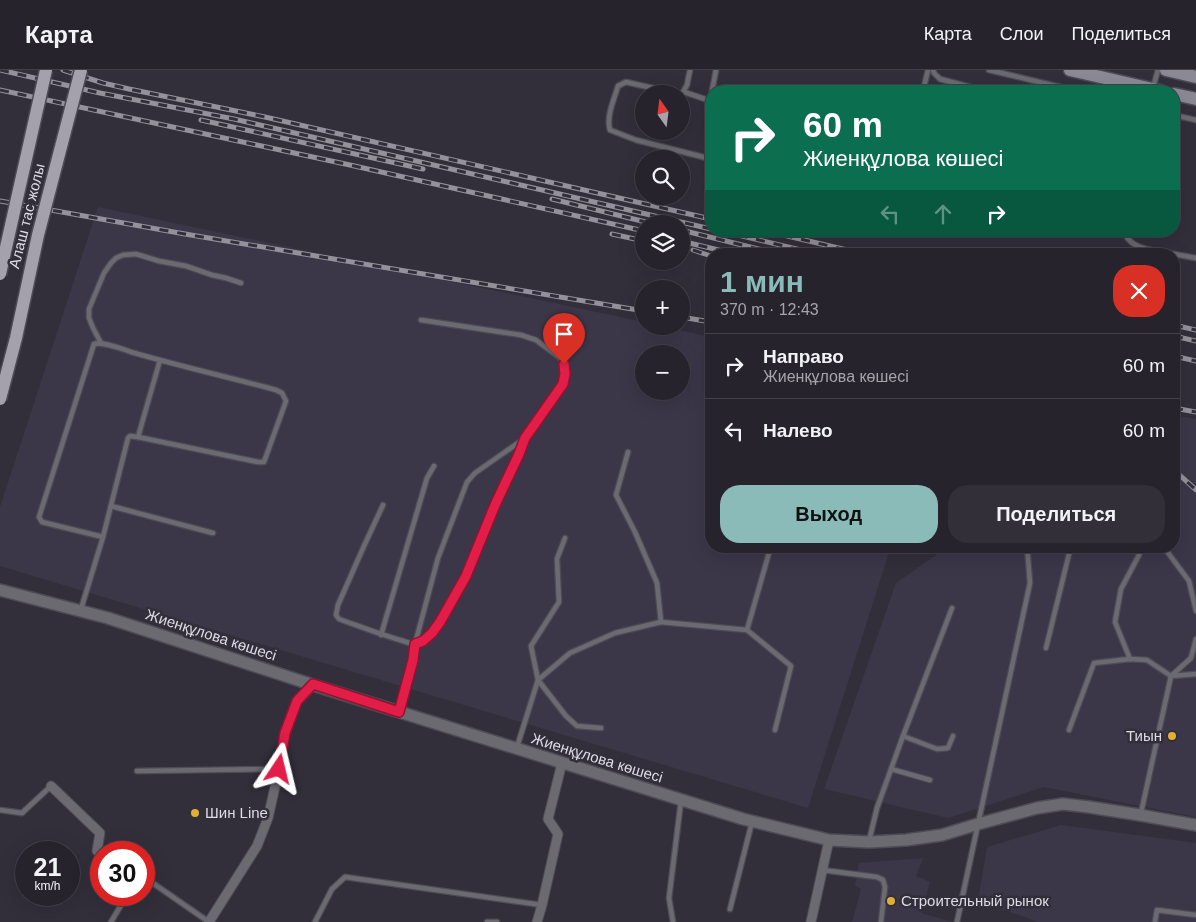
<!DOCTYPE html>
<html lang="ru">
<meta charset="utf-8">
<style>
body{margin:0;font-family:Helvetica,sans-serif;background:#322f38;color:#f1f3f6;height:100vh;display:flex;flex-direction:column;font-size:19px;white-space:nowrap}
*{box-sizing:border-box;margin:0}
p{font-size:16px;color:#a4a4a9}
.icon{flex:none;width:28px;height:28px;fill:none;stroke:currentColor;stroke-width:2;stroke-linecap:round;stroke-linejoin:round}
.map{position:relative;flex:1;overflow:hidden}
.sheet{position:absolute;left:705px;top:178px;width:475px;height:305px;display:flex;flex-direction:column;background:#26232c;border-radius:20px;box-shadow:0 5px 20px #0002,0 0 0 1px #424048}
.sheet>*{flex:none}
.hud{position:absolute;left:705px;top:15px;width:475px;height:152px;border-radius:20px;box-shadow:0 5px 20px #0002,0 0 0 1px #424048;background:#0b6e4f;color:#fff;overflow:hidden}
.needle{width:32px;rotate:346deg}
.fabs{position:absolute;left:635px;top:15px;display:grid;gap:10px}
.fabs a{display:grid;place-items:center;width:55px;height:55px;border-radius:50%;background:#26232c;box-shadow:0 5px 20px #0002,0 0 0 1px #424048;font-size:25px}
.speed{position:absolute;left:15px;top:771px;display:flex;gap:10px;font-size:25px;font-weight:700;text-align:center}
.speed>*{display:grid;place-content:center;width:65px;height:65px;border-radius:50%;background:#26232c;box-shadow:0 5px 20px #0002,0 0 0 1px #424048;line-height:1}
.speed small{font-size:12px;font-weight:400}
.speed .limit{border:8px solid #d22;background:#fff;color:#111}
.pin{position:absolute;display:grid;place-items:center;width:42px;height:42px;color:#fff;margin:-51px -21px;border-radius:50% 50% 50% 0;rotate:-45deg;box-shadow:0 0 5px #0007}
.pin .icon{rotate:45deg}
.me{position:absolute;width:55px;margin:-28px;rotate:10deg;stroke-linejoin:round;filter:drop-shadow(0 0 4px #0008)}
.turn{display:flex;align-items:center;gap:18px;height:105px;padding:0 15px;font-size:22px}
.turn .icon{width:65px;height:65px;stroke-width:2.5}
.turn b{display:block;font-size:35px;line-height:42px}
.lanes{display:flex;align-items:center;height:48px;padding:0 15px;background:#0003;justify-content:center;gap:25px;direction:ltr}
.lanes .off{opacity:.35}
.round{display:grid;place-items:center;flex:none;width:52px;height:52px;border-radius:20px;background:#322f38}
.headline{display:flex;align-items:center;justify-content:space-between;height:85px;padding:0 15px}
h1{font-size:30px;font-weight:600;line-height:38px;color:#8bbbb9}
.button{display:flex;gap:10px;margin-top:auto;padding:10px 15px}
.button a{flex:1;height:58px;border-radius:20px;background:#8bbbb9;color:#111;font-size:20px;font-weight:600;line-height:58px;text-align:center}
.button a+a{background:#322f38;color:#f1f3f6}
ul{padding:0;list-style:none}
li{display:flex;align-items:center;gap:15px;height:65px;padding:0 15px;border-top:1px solid #424048}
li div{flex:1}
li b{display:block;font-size:19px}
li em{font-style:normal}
header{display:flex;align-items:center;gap:30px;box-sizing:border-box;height:70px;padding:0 25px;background:#26232c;border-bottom:1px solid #424048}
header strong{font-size:24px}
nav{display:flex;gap:28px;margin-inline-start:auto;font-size:18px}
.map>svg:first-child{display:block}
</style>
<header>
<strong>Карта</strong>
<nav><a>Карта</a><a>Слои</a><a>Поделиться</a></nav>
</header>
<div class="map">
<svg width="1196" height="852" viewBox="0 0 1196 852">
<rect width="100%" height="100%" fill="#322f3b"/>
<g fill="#3b3749" fill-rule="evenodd">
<path d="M98,137L644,252V256H662L711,267V476H891L808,738L0,496V437ZM644,284H681V321H644Z"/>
<path d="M1174,345L1196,349V747L1044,717L948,748L824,719L896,513L936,485L938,476H1174Z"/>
<path d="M1061,755L1196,773V852H1039L978,831L987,777Z"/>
<path d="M923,788L916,806L930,812L921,843L953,852H852L861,819L855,816L859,793Z"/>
</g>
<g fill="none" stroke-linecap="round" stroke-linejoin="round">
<g stroke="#4d4b56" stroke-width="7">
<g id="service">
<path d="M933,0L934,3L940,9L985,21"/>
<path d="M989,0L1077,21"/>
<path d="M1153,18L1158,0"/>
<path d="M712,21L716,0"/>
<path d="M923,21L928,0"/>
<path d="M683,22L687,15L690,0"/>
<path d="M684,22L711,31"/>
<path d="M679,24L626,12L618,16C614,30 606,46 610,60L636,70L711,89"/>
<path d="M1174,45L1196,50"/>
<path d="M1125,161C1127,180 1159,181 1173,184"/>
<path d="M1174,184L1196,188"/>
<path d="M101,273L93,258L89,248V239L104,203L111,193L116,188L123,185L136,184L159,191L186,196L212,205L226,208L241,213"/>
<path d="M138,367L160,290"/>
<path d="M628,382L616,425L635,462L657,513L661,552"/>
<path d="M383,435L364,476L338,535L336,545L339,549C359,556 379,564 400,570C404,571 410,574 415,574C442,574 485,459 495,435C505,413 517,392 524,369"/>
<path d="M111,436L213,463"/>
<path d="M565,468L557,489L559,532L531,576L538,610L566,646L577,656L601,658"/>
<path d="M1163,476L1189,511L1196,541"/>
<path d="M81,539L103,467L128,368L130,366L138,367L258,392H264L286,331L282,323L276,320C228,307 179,296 131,282C122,279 103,271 94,274L39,447L42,452L103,467"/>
<path d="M747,560L791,596L775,660"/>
<path d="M381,565L427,408L434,396"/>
<path d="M1046,578L1071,476"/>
<path d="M1130,589L1115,552L1121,519L1139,485L1142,476"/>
<path d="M400,640L413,590L415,574L438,488L467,412L475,403L525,368L563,313L565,304L563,294L560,288L536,270L521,265L421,250"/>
<path d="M1069,660L1094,593L1130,589L1147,590L1171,606L1196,604"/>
<path d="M903,666L937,679L948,678L953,666"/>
<path d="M517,677L538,610L570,583L615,563L661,552L747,560L771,476"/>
<path d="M891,699L930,710"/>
<path d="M137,701L279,699"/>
<path d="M0,740L22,743L51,716"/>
<path d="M1141,743L1171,606L1191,588L1196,569"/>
<path d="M869,771L877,738L903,666L952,538"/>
<path d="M822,800L877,807L883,810L885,817L881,852"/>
<path d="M144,807L209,852"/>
<path d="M730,839L752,752"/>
<path d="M111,852L127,825"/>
<path d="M315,852L332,819L345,807L542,835"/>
<path d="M487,852H497"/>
<path d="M673,852L669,828L681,731"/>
<path d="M957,852L978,754L1030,513L1027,476"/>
<path d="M1155,852L1157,840L1196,845"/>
</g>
</g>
<g stroke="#4d4b56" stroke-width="11">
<g id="minor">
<path d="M51,716L100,763L97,781"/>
<path d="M209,852L257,776L268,748L279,699L285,663L297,631L313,615"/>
<path d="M537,852L542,835L558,764L548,749L562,693"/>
<path d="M811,852L829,770"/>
</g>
</g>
<g stroke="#4d4b56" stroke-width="14">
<path id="tertiary" d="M0,520L108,548L313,615L743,749L829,770L869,772L906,770L942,765L978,754L1037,738L1063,734L1089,737L1140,745L1196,755"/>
</g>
<g stroke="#4d4b56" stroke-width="15">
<g id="secondary">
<path d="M1070,0L1161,21"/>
<path d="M1166,0L1196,7"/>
<path d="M1174,24L1196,29"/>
</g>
</g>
<use href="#service" stroke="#6b6a70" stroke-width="4.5"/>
<use href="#minor" stroke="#6b6a70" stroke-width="9"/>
<use href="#tertiary" stroke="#6b6a70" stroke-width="11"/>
<use href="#secondary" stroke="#8b8993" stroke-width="12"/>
<g stroke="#94919b" stroke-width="5">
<g id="rail">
<path d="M0,0L100,23L234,49L711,159"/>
<path d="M63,0L103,13L129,19L265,47L711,149"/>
<path d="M0,20L350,95L644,161"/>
<path d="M201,50L423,99"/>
<path d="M552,129L654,154"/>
<path d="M0,131L185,164L644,241"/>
<path d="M681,160L779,184"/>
<path d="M721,161L818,184"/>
<path d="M766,161L864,184"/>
<path d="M612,164L644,171"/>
<path d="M681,171L735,184"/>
<path d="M693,180L711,186"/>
<path d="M681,247L711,252"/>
<path d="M1174,255L1196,260"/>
<path d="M1174,266L1196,271"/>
<path d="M1174,286L1196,291"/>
<path d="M1174,338L1196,342"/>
<path d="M1174,400L1196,420"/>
</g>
</g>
<use href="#rail" stroke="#322f3b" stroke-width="3" stroke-dasharray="9" stroke-linecap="butt"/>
<g stroke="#4d4b56" stroke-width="15" stroke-linecap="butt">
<g id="primary-bridge">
<path d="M0,204L46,0"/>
<path d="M0,329L16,268L38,165L81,0"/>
</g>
</g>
<use href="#primary-bridge" stroke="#a4a1ad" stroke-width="12"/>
</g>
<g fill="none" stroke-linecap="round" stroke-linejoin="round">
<g stroke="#92132f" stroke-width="12">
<path id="route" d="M279,699L285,663L297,631L313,614L399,642L413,590L415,574L423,571L432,563L440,552L466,506L495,435L519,384L525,368L563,314L565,304L564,294"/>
</g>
<use href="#route" stroke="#e11d48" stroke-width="9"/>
</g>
<g fill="#e2af34" stroke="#322f3b" stroke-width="2">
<circle cx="1172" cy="666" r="5"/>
<circle cx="195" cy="743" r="5"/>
<circle cx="891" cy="831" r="5"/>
</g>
<g text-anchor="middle" stroke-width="5" stroke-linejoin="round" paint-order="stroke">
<g font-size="15" fill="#dddbe3" stroke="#322f3b">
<text transform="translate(27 146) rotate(-76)" y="5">Алаш тас жолы</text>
<text transform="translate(211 565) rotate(18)" y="5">Жиенқұлова көшесі</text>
<text transform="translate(597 688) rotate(17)" y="5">Жиенқұлова көшесі</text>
</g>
<g font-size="15" fill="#dddbe3" stroke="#322f3b" text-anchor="start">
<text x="1162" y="671" text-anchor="end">Тиын</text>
<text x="205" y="748">Шин Line</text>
<text x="901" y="836">Строительный рынок</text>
</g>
</g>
</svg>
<div class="fabs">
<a><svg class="needle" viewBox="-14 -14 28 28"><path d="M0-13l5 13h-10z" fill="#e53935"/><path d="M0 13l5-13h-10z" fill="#a4a4a9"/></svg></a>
<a><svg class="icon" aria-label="search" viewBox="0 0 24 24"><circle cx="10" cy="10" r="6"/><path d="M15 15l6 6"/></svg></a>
<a><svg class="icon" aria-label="layers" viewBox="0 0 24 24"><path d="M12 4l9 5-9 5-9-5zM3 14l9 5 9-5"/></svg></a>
<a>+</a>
<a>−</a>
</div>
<div class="speed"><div>21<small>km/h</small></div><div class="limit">30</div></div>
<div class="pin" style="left:564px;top:294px;background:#d93025"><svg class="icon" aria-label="arrive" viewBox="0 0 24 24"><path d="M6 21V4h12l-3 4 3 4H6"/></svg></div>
<svg class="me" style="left:279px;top:699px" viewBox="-20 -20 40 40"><path d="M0-17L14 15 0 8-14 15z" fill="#e11d48" stroke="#fff" stroke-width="4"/></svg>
<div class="hud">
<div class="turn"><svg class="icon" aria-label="right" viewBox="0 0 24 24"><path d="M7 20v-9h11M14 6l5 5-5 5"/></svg><div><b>60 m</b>Жиенқұлова көшесі</div></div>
<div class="lanes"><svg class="icon off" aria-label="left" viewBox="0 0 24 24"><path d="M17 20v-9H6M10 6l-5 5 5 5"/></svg><svg class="icon off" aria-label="ahead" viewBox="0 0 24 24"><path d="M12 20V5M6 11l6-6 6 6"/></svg><svg class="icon" aria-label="right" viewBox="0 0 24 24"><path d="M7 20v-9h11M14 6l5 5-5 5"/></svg></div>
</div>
<section class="sheet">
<div class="headline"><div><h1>1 мин</h1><p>370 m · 12:43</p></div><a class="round" style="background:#d93025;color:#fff"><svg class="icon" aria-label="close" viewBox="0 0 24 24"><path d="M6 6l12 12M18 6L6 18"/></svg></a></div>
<ul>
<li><svg class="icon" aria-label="right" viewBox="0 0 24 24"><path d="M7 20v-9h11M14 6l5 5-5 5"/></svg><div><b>Направо</b><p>Жиенқұлова көшесі</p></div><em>60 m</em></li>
<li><svg class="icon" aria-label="left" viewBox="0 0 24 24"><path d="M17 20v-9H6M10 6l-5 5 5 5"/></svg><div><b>Налево</b></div><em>60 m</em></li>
</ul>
<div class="button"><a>Выход</a><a>Поделиться</a></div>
</section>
</div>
